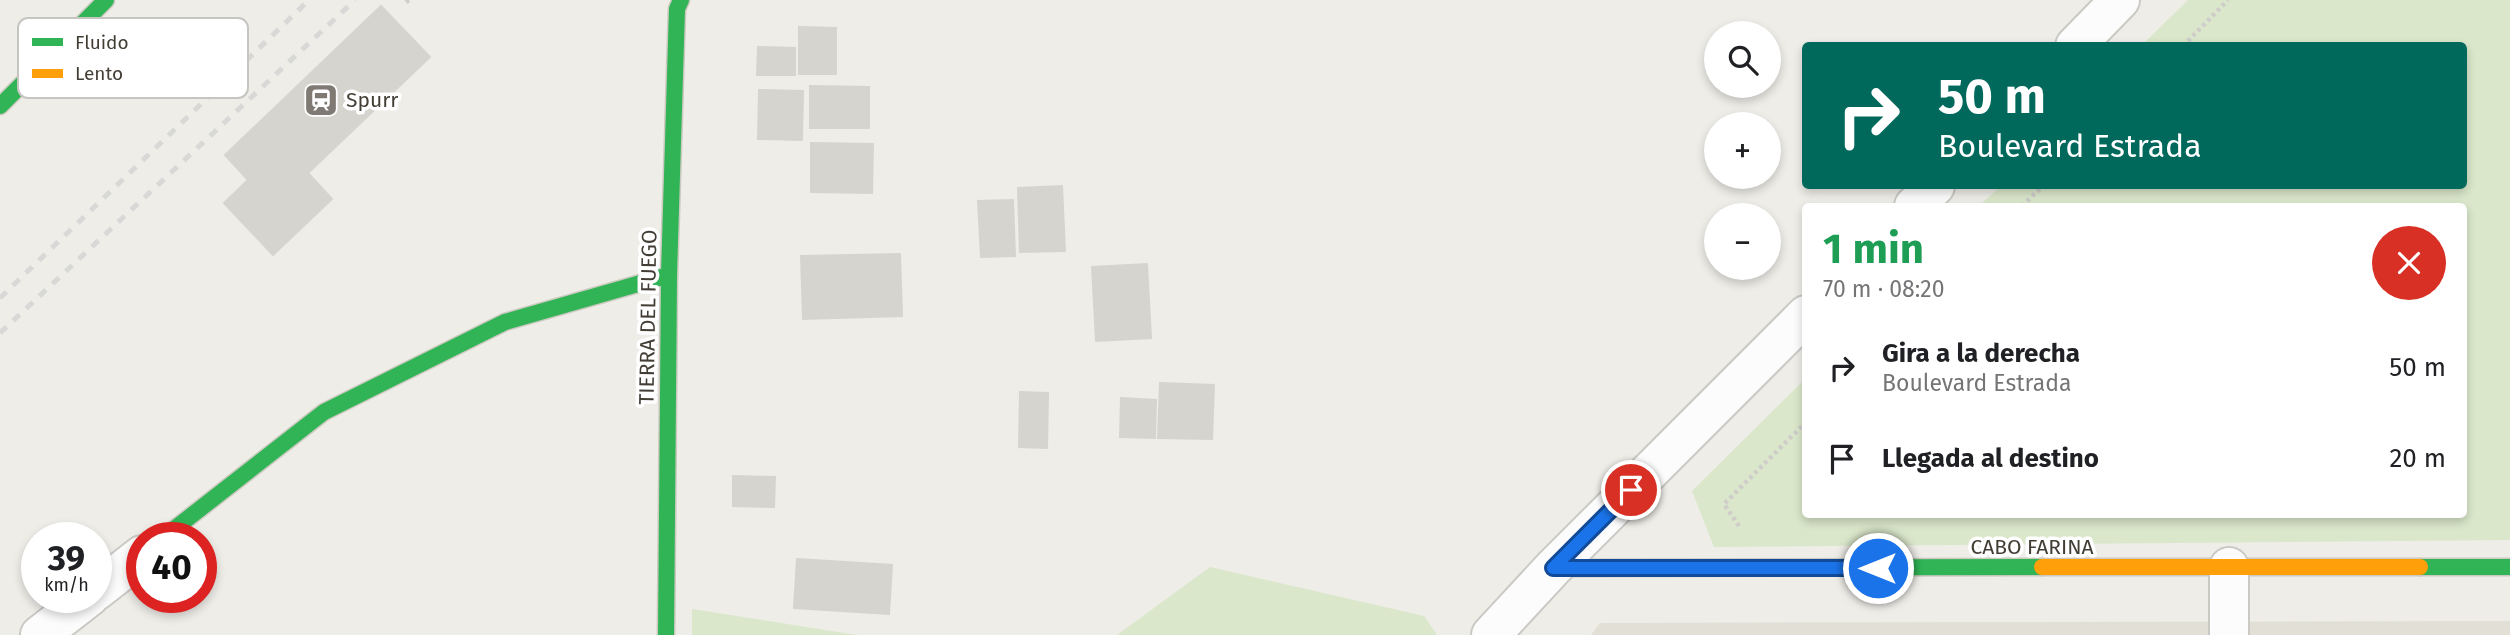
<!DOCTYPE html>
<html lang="es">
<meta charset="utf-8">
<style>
body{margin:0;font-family:"Fira Sans",sans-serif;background:#f2f2f2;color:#202124;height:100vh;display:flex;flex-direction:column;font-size:26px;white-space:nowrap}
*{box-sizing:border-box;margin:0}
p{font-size:23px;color:#757577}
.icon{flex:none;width:38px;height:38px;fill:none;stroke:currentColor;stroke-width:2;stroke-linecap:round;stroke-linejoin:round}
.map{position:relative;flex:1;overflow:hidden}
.panel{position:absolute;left:1802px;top:203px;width:665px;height:315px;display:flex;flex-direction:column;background:#fff;border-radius:7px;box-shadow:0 4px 10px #0003}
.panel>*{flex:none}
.banner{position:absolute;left:1802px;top:42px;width:665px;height:147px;border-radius:7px;box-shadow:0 4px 10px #0003;background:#00695c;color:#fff;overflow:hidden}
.controls{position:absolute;left:1704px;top:21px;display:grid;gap:14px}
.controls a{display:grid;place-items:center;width:77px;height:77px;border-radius:50%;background:#fff;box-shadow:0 4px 10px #0003;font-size:35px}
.speed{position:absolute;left:21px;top:522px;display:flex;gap:14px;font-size:35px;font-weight:700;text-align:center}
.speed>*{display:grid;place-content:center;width:91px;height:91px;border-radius:50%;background:#fff;box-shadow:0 4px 10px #0003;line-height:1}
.speed small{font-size:18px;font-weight:400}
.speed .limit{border:10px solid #d22;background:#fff;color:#111}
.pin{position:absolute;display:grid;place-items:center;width:60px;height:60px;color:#fff;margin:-30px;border:4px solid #fff;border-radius:50%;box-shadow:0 2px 7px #0007}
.me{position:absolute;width:77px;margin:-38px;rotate:270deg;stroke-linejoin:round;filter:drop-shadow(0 0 5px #0008)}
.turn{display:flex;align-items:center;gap:24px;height:147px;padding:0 21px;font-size:32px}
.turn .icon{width:91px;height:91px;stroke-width:2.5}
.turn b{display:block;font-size:49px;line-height:60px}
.round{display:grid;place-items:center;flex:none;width:74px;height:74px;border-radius:37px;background:#f2f2f2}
.summary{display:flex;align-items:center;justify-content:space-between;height:119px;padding:0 21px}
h1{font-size:42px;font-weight:700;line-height:52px;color:#1e9e55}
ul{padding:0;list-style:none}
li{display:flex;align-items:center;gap:21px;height:91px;padding:0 21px}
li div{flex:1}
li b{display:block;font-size:26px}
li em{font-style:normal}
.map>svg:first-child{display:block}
</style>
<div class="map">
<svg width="2510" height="635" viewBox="0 0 2510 635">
<rect width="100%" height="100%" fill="#eeede8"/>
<path fill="#e1dfd6" d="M2510,621V635H1591L1600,623Z"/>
<g fill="#dae7ca">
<path d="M2188,0H2510V540L1714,547L1692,491L1806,378V514H2464V206H1979L2001,186H2464V46L2142,45Z"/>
<path d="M1210,567L1424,616L1437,635H1117Z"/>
<path d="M692,609L857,635H692Z"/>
</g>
<g fill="#d6d4cf" stroke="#d6d4ce" stroke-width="2">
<path d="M381,6L430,57L308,173L332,199L273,255L224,203L248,180L225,155Z"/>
<path d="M799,27L836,28V74H799Z"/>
<path d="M758,47L795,48V75H757Z"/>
<path d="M810,86L869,87V128H810Z"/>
<path d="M759,90L803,91L802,140L758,139Z"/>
<path d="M811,143L873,144L872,193L811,192Z"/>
<path d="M1062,186L1065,251L1020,252L1018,188Z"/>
<path d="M1013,200L1015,256L981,257L978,201Z"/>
<path d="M900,254L902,316L803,319L801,256Z"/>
<path d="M1147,264L1151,338L1096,341L1092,267Z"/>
<path d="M1160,383L1214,385L1212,439L1158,438Z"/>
<path d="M1020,392L1048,393L1047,448L1019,447Z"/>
<path d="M1121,398L1156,400L1155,438L1120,437Z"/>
<path d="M733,476L775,477L774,507L733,506Z"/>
<path d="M797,559L892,565L889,614L794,608Z"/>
</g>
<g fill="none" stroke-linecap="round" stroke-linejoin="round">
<g stroke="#cac9c4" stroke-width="42">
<g id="street">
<path d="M2075,46L2120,0"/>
<path d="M1914,206L1935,186"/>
<path d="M96,591L142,555"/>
<path d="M40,635L89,597"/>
<path d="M1491,635L1553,568L1806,315"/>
<path d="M2229,635V567"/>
</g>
</g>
<g stroke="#cccac0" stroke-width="19">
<g id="fast">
<path d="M0,106L106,0"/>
<path d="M164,537L324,412L505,322L669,275"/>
<path d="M2420,567H2510"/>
<path d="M1553,568L2042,567"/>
<path d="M666,635L669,275L677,9L681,0"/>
</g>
</g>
<g stroke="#cccac0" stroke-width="19">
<path id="slow" d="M2042,567H2420"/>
</g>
<g stroke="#cfcdca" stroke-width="4.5" stroke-dasharray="3.5 3.5" stroke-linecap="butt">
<path d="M406,2L409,0"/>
<path d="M2183,46L2228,0"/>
<path d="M2022,206L2043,186"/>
<path d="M1739,526L1724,504L1806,422"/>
</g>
<use href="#street" stroke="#fcfcfc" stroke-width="38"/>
<use href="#fast" stroke="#30b455" stroke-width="16"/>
<use href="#slow" stroke="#ff9f0a" stroke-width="16"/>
<g stroke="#d8d8d7" stroke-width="5" stroke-dasharray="9 9" stroke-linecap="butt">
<path d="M0,298L309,0"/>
<path d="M0,333L355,0"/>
</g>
</g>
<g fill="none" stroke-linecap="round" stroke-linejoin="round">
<g stroke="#114b97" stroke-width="18">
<path id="route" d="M1631,490L1553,568H1878"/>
</g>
<use href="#route" stroke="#1a73e8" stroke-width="12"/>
</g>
<defs>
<g id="station-square" transform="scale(1.75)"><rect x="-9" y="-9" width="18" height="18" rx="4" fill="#7f7b74" stroke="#fff"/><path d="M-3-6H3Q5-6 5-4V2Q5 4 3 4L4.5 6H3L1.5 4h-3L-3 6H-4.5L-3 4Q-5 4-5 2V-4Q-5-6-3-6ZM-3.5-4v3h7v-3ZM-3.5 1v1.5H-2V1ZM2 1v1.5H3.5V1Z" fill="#fff"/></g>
</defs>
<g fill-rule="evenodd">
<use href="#station-square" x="321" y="100"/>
</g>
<g text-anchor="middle" stroke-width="7" stroke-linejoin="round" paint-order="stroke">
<g font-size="21" fill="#433e35" stroke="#fff" text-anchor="start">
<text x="346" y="107">Spurr</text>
</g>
<g font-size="21" fill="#433e35" stroke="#fff">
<text transform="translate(648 317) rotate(-89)" y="7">TIERRA DEL FUEGO</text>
<text x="2032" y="554">CABO FARINA</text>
</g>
</g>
<rect x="18" y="18" width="230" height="80" rx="10" fill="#fff" stroke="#c7c5c2" stroke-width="2"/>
<rect x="32" y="38" width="31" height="8" fill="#30b455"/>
<rect x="32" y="69" width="31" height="9" fill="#ff9f0a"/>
<g font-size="19" fill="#433e35">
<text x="75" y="49">Fluido</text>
<text x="75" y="80">Lento</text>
</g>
</svg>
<div class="controls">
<a><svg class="icon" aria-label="search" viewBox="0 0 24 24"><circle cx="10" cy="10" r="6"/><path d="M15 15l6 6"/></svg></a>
<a>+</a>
<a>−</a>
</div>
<div class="speed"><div>39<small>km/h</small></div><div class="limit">40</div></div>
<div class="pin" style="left:1631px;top:490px;background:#d93025"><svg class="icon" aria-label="arrive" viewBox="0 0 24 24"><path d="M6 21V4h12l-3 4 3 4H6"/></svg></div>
<svg class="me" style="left:1878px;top:568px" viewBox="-20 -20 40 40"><circle r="17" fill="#1a73e8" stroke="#fff" stroke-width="3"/><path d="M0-11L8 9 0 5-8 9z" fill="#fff"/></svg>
<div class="banner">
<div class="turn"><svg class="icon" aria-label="right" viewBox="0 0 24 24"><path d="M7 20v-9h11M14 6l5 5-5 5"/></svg><div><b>50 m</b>Boulevard Estrada</div></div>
</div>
<section class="panel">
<div class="summary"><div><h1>1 min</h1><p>70 m · 08:20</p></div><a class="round" style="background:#d93025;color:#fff"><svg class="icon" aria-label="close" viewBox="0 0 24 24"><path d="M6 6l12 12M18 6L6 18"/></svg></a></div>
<ul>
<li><svg class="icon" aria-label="right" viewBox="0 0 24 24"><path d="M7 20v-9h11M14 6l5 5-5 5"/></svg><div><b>Gira a la derecha</b><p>Boulevard Estrada</p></div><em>50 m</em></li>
<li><svg class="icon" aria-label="arrive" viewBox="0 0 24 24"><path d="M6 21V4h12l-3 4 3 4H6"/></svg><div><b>Llegada al destino</b></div><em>20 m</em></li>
</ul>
</section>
</div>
